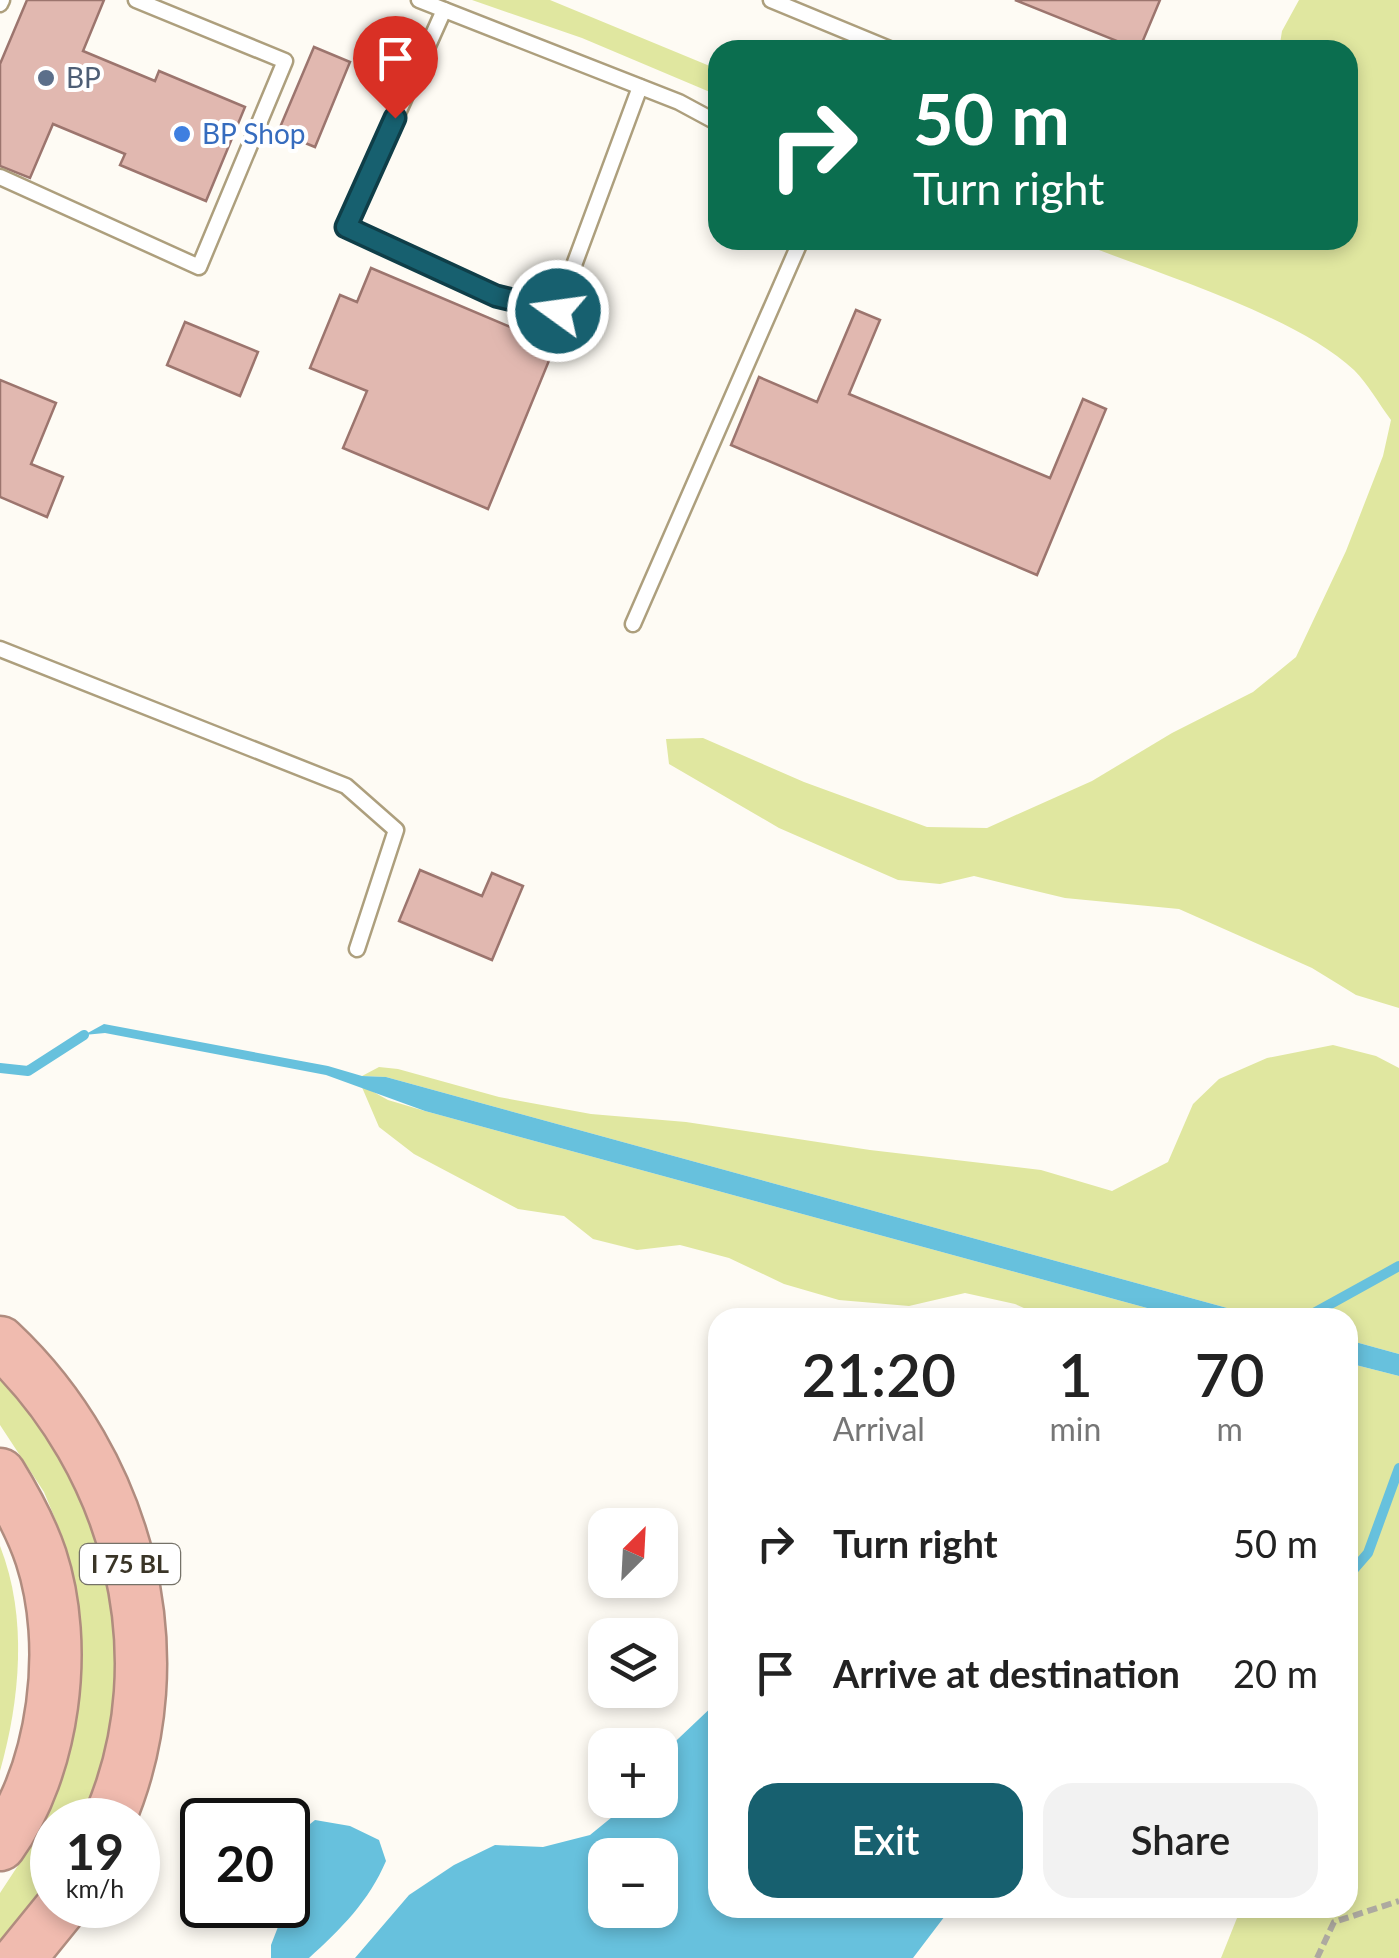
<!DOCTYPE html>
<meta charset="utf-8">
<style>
body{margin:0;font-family:Lato,sans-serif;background:#f2f2f2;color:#222;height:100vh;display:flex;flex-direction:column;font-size:38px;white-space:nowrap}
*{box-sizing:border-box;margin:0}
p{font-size:32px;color:#767676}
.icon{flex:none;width:55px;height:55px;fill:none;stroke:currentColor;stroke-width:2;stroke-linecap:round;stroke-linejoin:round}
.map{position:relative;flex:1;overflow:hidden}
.sheet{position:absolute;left:708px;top:1308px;width:650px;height:610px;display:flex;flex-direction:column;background:#fff;border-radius:30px;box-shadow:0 5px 15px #0003}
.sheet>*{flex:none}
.hud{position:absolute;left:708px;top:40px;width:650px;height:210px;border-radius:30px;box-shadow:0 5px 15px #0003;background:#0b6e4f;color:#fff;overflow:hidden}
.needle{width:65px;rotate:24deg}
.controls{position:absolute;left:588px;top:1508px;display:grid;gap:20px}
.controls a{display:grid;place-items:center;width:90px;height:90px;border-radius:20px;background:#fff;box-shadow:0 5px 15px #0003;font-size:50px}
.speed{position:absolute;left:30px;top:1798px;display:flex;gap:20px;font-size:50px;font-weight:700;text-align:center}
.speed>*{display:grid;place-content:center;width:130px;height:130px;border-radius:50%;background:#fff;box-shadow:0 5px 15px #0003;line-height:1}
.speed small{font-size:25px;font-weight:400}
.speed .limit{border:5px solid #111;border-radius:15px;background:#fff;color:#111}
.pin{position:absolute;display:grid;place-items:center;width:85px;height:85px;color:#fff;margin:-102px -42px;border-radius:50% 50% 50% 0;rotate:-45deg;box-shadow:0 0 10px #0007}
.pin .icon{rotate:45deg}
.me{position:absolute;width:110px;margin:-55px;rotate:284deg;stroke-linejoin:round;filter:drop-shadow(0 0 8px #0008)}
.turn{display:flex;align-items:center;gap:35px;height:210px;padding:0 40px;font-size:45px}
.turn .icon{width:130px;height:130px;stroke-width:2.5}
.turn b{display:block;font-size:70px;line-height:85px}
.eta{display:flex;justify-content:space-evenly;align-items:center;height:170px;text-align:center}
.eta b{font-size:60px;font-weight:600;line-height:70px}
.cta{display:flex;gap:20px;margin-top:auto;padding:20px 40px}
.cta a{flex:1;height:115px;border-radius:30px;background:#17606f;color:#fff;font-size:40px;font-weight:600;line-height:115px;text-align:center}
.cta a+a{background:#f2f2f2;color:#222}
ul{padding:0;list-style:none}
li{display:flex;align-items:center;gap:30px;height:130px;padding:0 40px}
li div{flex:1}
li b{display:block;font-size:38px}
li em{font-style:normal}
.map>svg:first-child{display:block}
</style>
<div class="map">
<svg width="1399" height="1958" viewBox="0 0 1399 1958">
<rect width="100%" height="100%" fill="#fefbf4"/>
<g fill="#e0e7a0">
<path d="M472,0H550L717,69V95L582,38Z"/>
<path d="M1299,0H1399V1008L1356,995L1312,968L1179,909L1065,898L974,876L940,884L898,880L779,828L669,764L666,739L703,738L804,782L927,827L987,828L1092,781L1172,733L1253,692L1296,657L1346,551L1383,456L1391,420C1379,404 1368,384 1354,370C1294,314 1152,272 1073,240H1348V50H1279L1282,31Z"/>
<path d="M1333,1045L1376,1056L1399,1068V1354L1348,1340V1318L1260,1317L386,1077L362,1076L379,1067L398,1069L499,1097L591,1114L686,1122L870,1150L1041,1170L1112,1191L1168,1162L1193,1104L1219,1079L1267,1058Z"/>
<path d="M361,1085L388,1100L425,1111L1180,1317H1044L1015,1304L965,1293L909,1306L839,1300L784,1284L729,1258L680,1245L637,1250L593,1239L564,1216L518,1209L414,1154L379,1127Z"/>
<path d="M1348,1363L1399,1376V1958H1221L1241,1908H1348Z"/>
<path d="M0,1370L64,1453L104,1547L118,1643L112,1745L89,1820H52V1887L0,1952V1893L38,1835L69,1757L77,1720L82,1629L61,1533L44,1492L0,1425Z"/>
<path d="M0,1546C28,1617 20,1700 0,1771Z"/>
</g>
<g fill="#67c1dd" fill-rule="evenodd">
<path d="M104,1024L328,1066L362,1076L386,1077L1260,1317H1180L425,1111L326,1075L105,1033L84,1035Z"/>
<path d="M1348,1340L1399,1354V1376L1348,1363Z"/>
<path d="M717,1702L718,1908H951L913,1958H355L409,1895L454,1865L495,1845L543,1847L590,1835L633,1800H660V1756ZM605,1855H660V1910H605Z"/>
<path d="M315,1820L350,1826L379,1840L386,1861C369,1901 341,1929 309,1958H271V1945L295,1883L292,1858L299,1833Z"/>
</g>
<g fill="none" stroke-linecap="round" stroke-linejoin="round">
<g stroke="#67c1dd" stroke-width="10">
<path d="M0,1068L28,1071L84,1035"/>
<path d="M1305,1318L1399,1266"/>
<path d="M1348,1576L1368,1553L1399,1468"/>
</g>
</g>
<g fill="#e1b8b0" stroke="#9c756e" stroke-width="2.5">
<path d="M27,0H104L83,51L155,81L159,71L245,107L206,201L120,165L125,154L53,124L30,178L0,166V64Z"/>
<path d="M1015,0H1160L1139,50Z"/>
<path d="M314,47L350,62L315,147L278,132Z"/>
<path d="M371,268L555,346L488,509L343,448L367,391L310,368L340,295L357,302Z"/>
<path d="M856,310L880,320L849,394L1050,478L1083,399L1106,409L1037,575L731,445L759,377L817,402Z"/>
<path d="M185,322L258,352L240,396L167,365Z"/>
<path d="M0,380L56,403L31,464L63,477L47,517L0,497Z"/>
<path d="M420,870L482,896L492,873L523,886L492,960L399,921Z"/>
</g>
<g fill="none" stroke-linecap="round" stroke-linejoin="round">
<g stroke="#ad9f7d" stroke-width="19">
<g id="service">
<path d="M419,0L679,102L718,123"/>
<path d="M771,0L892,50"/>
<path d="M0,4L2,0"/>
<path d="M444,10L347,227L496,296L557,311L640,87"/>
<path d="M0,177L199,267L285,61L136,0"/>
<path d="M633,624L801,240"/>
<path d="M0,649L346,786L396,830L357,949"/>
</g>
</g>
<g stroke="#b08c7f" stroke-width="55">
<g id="motorway">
<path d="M0,1342C128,1462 180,1656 109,1820"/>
<path d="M0,1474C16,1500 31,1527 41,1557C70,1646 55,1768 0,1845"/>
<path d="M20,1958L63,1905"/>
</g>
</g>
<path stroke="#ada9a0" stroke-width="6" stroke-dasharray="10 5" stroke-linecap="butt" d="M1317,1958L1334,1922L1399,1901"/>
<use href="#service" stroke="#fff" stroke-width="14"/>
<use href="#motorway" stroke="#f0bbaf" stroke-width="50"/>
</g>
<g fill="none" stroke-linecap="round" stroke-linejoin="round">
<g stroke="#0f3e48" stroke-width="25">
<path id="route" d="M395,118L346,227L496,296L558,311"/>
</g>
<use href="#route" stroke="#17606f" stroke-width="18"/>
</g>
<circle fill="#5c6f8a" stroke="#fff" stroke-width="4" cx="46" cy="78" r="10"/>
<circle fill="#3f7fe0" stroke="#fff" stroke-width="4" cx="182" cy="134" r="10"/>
<g text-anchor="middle" stroke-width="8" stroke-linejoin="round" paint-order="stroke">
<rect fill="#fff" stroke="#757268" stroke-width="2.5" x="80" y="1544" width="100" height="40" rx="8"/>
<g font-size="25" font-weight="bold" fill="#3a3527">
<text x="130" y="1573">I 75 BL</text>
</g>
<g font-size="28" fill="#4e5e75" stroke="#fff" text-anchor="start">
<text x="66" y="88">BP</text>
</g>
<g font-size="28" fill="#366cbe" stroke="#fff" text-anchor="start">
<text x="202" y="144">BP Shop</text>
</g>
</g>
</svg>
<div class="controls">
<a><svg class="needle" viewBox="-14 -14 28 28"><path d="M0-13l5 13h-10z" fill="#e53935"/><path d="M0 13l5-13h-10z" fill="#767676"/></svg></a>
<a><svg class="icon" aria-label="layers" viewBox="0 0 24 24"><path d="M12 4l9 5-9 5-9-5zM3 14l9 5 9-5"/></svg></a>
<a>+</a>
<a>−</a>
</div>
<div class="speed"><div>19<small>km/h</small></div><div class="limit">20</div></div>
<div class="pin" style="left:395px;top:118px;background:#d93025"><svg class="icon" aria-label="arrive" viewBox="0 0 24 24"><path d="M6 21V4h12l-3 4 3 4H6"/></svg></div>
<svg class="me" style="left:558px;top:311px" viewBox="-20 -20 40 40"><circle r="17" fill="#17606f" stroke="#fff" stroke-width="3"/><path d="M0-11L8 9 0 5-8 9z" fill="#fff"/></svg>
<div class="hud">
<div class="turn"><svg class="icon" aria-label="right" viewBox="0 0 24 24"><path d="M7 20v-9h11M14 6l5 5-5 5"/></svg><div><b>50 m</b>Turn right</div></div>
</div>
<section class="sheet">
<div class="eta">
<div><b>21:20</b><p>Arrival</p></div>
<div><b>1</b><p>min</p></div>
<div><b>70</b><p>m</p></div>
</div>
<ul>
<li><svg class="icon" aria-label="right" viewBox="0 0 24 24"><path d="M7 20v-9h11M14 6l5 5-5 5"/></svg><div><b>Turn right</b></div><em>50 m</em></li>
<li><svg class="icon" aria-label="arrive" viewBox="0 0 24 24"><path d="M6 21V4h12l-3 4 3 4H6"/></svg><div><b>Arrive at destination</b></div><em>20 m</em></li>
</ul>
<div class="cta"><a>Exit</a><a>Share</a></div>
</section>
</div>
